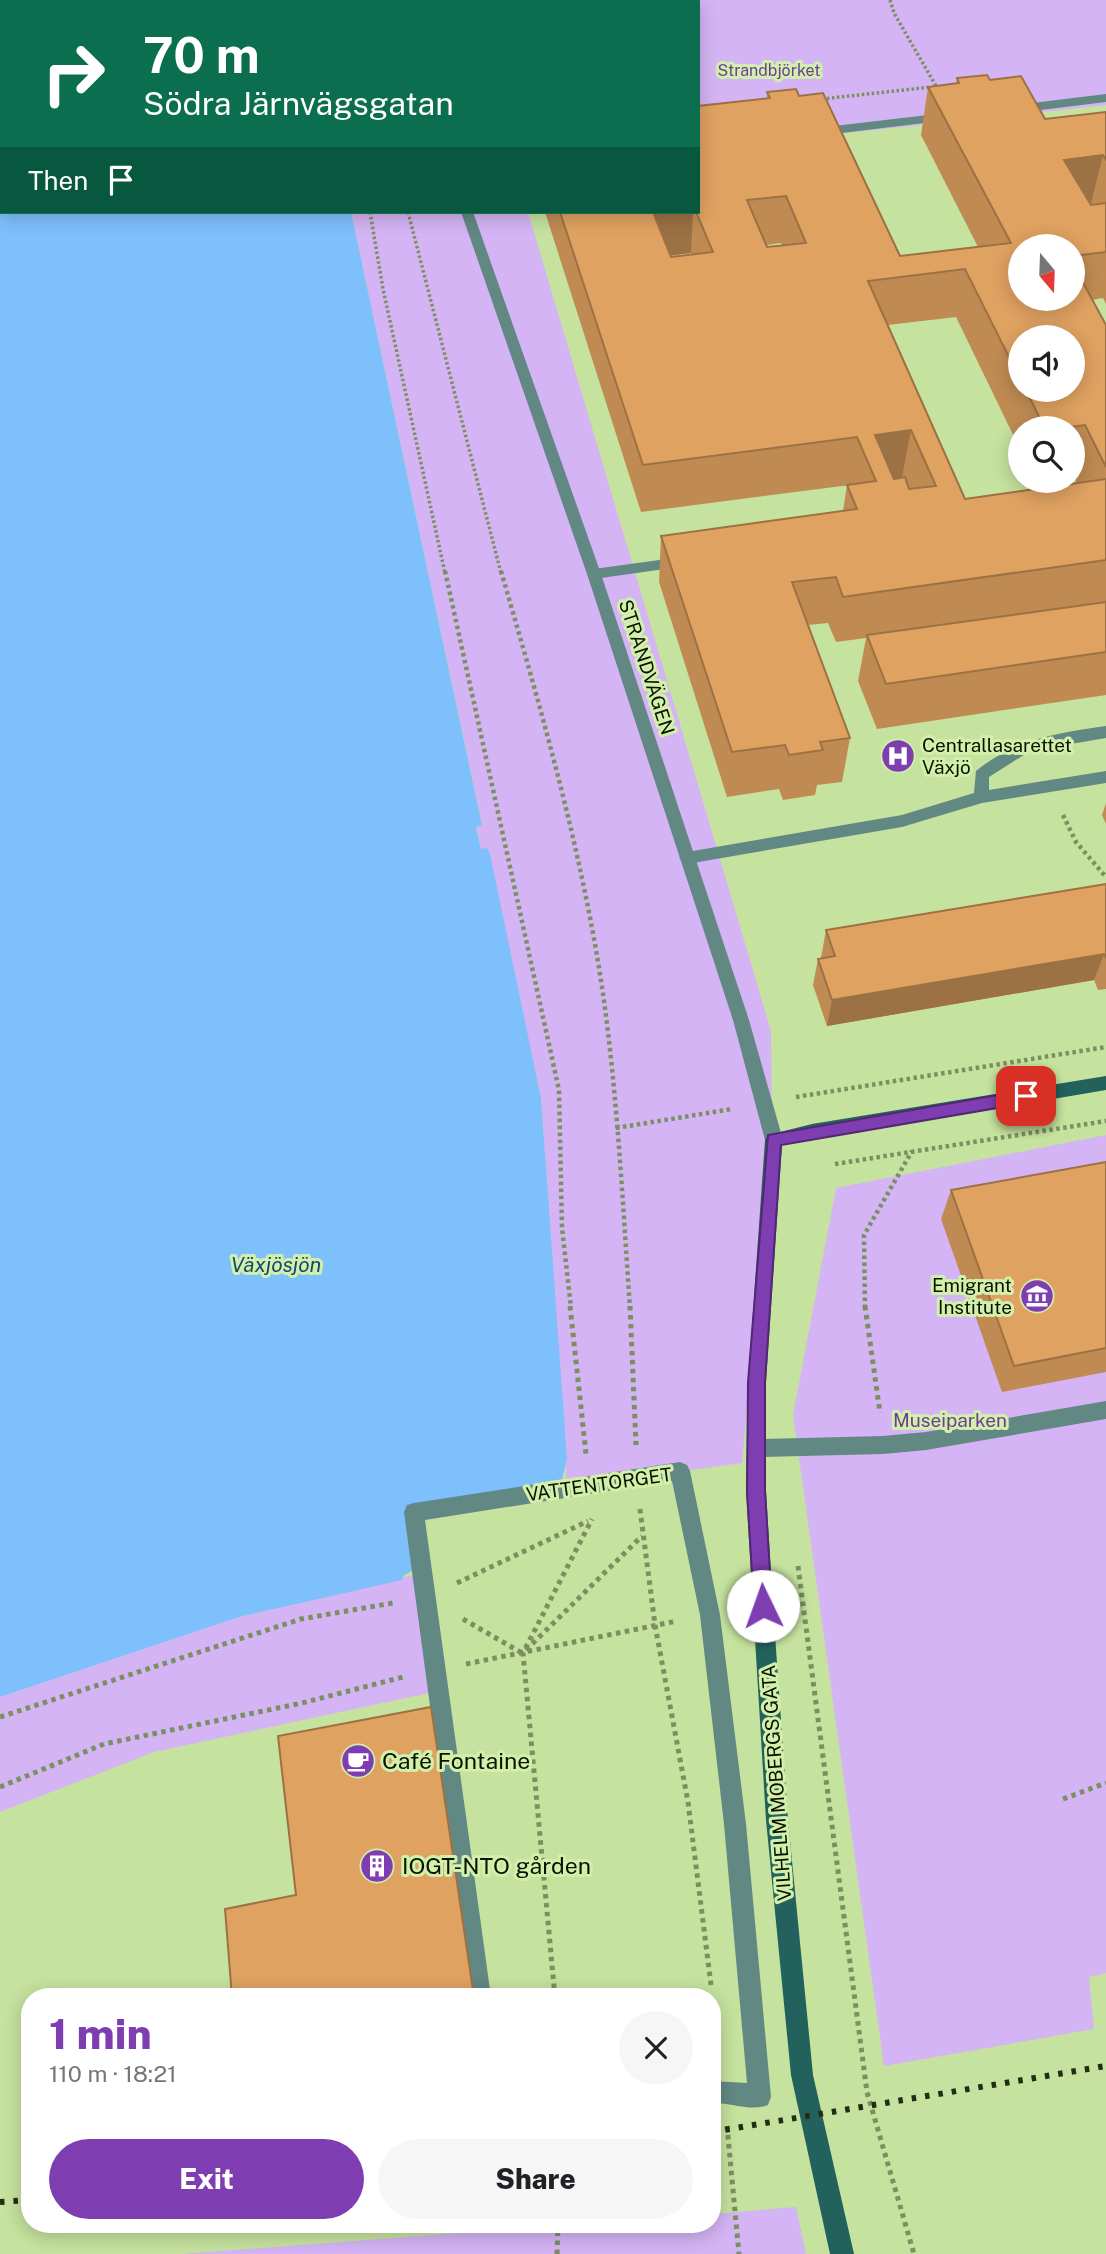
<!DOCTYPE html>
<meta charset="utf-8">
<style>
body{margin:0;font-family:"Public Sans",sans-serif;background:#f6f6f6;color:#202124;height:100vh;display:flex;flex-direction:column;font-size:26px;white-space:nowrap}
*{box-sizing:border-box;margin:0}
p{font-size:23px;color:#757577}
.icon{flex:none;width:38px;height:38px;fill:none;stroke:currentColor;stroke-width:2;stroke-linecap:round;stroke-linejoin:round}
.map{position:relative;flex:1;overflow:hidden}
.details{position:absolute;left:21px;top:1988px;width:700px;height:245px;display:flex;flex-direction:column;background:#fff;border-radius:28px;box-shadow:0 4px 18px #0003}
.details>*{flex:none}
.top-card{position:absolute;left:0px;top:0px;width:700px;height:214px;box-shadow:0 4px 18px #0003;background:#0b6e4f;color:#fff;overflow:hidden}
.needle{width:46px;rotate:161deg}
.buttons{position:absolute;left:1008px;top:234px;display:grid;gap:14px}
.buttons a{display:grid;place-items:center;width:77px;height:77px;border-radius:50%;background:#fff;box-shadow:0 4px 18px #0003;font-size:35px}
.pin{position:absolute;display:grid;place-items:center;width:60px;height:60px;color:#fff;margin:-30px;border-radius:14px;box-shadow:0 4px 10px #0006}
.me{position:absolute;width:77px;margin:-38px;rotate:357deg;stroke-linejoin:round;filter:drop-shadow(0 0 5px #0008)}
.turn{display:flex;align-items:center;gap:24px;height:147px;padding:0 28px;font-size:32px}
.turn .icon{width:91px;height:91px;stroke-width:2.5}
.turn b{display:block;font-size:49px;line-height:60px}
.then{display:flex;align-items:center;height:66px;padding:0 28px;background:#0003;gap:14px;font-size:26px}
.round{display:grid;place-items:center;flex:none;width:74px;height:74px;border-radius:37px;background:#f6f6f6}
.summary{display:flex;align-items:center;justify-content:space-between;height:119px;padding:0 28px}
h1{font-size:42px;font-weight:800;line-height:52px;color:#7e3db1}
.action{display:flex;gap:14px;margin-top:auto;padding:14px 28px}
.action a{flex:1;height:80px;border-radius:42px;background:#7e3db1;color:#fff;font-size:28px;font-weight:800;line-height:80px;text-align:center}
.action a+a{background:#f6f6f6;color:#202124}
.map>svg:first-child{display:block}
</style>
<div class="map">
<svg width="1106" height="2254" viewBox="0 0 1106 2254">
<rect width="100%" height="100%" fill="#c5e29e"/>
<g fill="#d4b4f4">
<path d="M532,0H1106V105L698,149V2H530Z"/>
<path d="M351,212H528L771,1031L772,1140L742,1463L567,1487L541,1098L489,857L481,849L476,826L482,824Z"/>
<path d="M1106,1135V1973L1089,1977L1094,2029L884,2066L793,1415L836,1188Z"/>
<path d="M422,1573L439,1691L154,1752L0,1812V1697L239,1617Z"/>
<path d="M796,2207L806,2254H181L578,2224H712V2214Z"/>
</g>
<path fill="#7ec0fc" d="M0,0H332L2,2V212H351L482,825L476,827L481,849L487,848L490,854L541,1098L567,1459L562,1480L407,1511L415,1570L404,1575L402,1580L239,1617L0,1697Z"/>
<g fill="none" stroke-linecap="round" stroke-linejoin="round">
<g stroke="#7b9060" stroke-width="3.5" stroke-dasharray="2.5 2.5" stroke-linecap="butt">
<path d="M890,0L894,13L936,86"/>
<path d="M581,2L584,0"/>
<path d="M822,99L931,87"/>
<path d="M370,212L383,289L445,573"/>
<path d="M408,212L501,573"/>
</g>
<g stroke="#7b9060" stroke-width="4.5" stroke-dasharray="3.5 3.5" stroke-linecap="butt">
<path d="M445,571L559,1090L562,1228L571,1308"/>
<path d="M501,571C542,713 585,861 605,1008C618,1107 623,1208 630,1308"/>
<path d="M1063,815L1076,842L1106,877"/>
<path d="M796,1097L1106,1047"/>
<path d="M616,1128L732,1109"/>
<path d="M835,1164L1106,1121"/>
<path d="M865,1308L864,1235L912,1151"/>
</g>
<g stroke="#7b9060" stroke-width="5" stroke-dasharray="4.5 4.5" stroke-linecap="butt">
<path d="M570,1306L586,1454"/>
<path d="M630,1306L636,1445"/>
<path d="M865,1306L880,1413"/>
<path d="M640,1509L655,1625L688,1802L711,1985"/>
<path d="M798,1566L867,2092L914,2254"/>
<path d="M457,1583L588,1521"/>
<path d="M463,1619L522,1653"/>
<path d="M526,1650L642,1536"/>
<path d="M466,1664L677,1621"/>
<path d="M0,1717L301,1619L393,1603"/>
<path d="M0,1787L104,1744L302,1703L403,1677"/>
<path d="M1063,1799L1106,1783"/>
<path d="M555,1997L523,1653L592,1519"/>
<path d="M727,2126L739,2254"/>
<path d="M557,2254L558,2224"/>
</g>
<g fill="#628883" fill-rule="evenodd">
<path d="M681,557L688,562L686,566L594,579L587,574L594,569Z"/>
<path d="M1106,726V738L1030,751L989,777V790L1106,771V783L982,803L902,827L687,864L679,858L687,852L902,815L974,793L976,771C1015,739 1057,733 1106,726Z"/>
<path d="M1106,1401V1419L926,1450L883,1454L758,1457L751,1454L748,1448L751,1442L758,1439L883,1436L926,1432Z"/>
</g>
<g fill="#628883" fill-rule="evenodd">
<path d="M1106,94V102L1015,113L1009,109L1015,105Z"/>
<path d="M945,113L949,114V120L817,136L811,132L817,128Z"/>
<path d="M461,212H473L601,574L749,1020L783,1140L780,1145L774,1147L768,1145L765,1140L733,1020L587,574Z"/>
<path d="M680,1462L687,1465L690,1471L720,1615L746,1824L771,2097L768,2105C751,2112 730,2102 712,2103V2081L747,2083L724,1824L700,1615L672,1481L425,1520L491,1997H469L404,1512L407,1505L414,1503Z"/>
</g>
<path fill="#23625c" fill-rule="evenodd" d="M1106,1076V1090L782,1145L766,1382V1491L773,1606L788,1820L813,2075L854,2254H830L791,2075L766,1820L753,1606L746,1491L748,1382L765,1140L768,1135L812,1124Z"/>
<g stroke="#222e14" stroke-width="6" stroke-dasharray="4.5 9" stroke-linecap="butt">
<path d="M712,2132L1106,2066"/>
<path d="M0,2202L30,2200"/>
</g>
</g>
<g fill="#c08b53" fill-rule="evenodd">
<path d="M957,78L990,80L1045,119L1106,112V304L1103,298L1092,300L1106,325V695L877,729L858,681L866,638L836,642L828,623L808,625L850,738L842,782L817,785L815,795L783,800L779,789L727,797L659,582L661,536L843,511L847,485H850L641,512L545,212H698L767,98V92L799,96L900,256L978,247L921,135L928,87L956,83ZM781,243L782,246L767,247L766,245ZM1073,247V299H1020ZM691,253V255L671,257L670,256ZM956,317L1020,449V429H1073V475L1077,483L965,499L888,325ZM1020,338L1073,390H1020Z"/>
<path d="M1106,803V824L1102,815Z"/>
<path d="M1106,884V989L1098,990L1094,980L827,1026L813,985L818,959L821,958L826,930Z"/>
<path d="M1106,1162V1372L1002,1392L941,1219L951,1190Z"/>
</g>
<g fill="#9c7144">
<path d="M1103,155L1091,203L1064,160Z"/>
<path d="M652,212H693L691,253L650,258Z"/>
<path d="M911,430L902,477L876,481L875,435Z"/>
<path d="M1104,954L1094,980L827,1026L832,1000Z"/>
<path d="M431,1707L434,1726L475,1997H474Z"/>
</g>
<g fill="#dfa261" stroke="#9c7144" stroke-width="2" fill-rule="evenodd">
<path d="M987,75L990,80L1021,76L1045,119L1106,112V160L1103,155L1064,160L1091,205L1106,203V252L1073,256V247H1020V299H1073V264L1106,325V467L1085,425L1055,429H1045L1026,390H1073V338H1020V379L965,269L868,281L965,499L1106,479V560L843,597L836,577L792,582L850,738L820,742L823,750L789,755L785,745L732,752L661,536L857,509L847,485L876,481L857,437L643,465L560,212H653L671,257L713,252L696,212H698V106L770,98L767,92L796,89L799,96L823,93L900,256L1011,243L928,87L959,83L957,78ZM786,196L806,243L767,247L747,200ZM911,430L923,457L936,486L909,489L905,477L894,479L875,435Z"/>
<path d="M1106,602V652L886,684L867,635Z"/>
<path d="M1106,884V958L1104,954L832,1000L818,959L835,956L826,930Z"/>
<path d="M1106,1162V1348L1014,1366L951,1190Z"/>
<path d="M431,1707L474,1997H232L225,1909L296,1895L278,1736Z"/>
</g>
<path fill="#7e3db1" stroke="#522873" stroke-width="2" d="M1026,1090L1031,1092L1034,1096L1031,1101L1026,1103L781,1145L765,1382V1491L772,1606L769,1613L763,1615L757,1613L754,1606L747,1491L748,1382L768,1135Z"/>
<defs>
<g id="hospital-disc" transform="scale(1.75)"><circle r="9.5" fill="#7e3db1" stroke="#d2f0ab"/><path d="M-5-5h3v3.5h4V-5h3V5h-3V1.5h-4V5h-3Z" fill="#fff"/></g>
<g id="museum-disc" transform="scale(1.75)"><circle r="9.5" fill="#7e3db1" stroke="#d2f0ab"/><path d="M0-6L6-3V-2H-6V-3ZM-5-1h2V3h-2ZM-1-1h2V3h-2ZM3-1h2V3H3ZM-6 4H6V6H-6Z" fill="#fff"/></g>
<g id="cafe-disc" transform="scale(1.75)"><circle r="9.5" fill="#7e3db1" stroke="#d2f0ab"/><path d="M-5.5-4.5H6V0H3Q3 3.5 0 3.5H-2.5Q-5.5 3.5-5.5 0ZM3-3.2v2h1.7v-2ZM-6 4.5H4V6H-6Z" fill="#fff"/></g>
<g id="building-disc" transform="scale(1.75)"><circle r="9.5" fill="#7e3db1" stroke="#d2f0ab"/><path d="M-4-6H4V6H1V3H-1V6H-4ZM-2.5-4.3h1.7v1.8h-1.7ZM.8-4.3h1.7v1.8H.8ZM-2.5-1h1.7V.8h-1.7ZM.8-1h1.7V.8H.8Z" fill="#fff"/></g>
</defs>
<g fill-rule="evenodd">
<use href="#hospital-disc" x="898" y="756"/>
<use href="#museum-disc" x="1037" y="1296"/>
<use href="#cafe-disc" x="358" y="1761"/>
<use href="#building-disc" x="377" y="1866"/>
</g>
<g text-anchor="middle" stroke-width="6" stroke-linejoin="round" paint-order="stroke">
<g font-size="16" fill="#6c3e93" stroke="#d2f0ab">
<text x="769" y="76">Strandbjörket</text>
</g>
<g font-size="19" fill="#0a1300" stroke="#d2f0ab">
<text transform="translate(647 667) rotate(72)" y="7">STRANDVÄGEN</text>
<text transform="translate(599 1484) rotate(-8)" y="7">VATTENTORGET</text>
<text transform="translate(776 1783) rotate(-94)" y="7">VILHELM MOBERGS GATA</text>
</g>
<g font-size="19" fill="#0a1300" stroke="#d2f0ab" text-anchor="start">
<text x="922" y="752">Centrallasarettet<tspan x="922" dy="22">Växjö</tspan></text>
<text x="1012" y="1292" text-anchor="end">Emigrant<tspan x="1012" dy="22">Institute</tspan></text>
</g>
<g font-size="19" fill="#6c3e93" stroke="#d2f0ab">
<text x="950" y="1427">Museiparken</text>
</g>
<g font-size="21" font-style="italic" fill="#18486f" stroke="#d2f0ab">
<text x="276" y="1272">Växjösjön</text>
</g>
<g font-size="23" fill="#0a1300" stroke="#d2f0ab" text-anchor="start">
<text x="382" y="1769">Café Fontaine</text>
<text x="402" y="1874">IOGT-NTO gården</text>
</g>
</g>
</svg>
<div class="buttons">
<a><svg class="needle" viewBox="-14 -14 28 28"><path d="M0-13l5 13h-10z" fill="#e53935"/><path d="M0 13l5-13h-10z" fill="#757577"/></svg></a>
<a><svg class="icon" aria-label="sound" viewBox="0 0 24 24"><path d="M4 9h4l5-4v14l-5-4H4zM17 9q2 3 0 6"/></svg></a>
<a><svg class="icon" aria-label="search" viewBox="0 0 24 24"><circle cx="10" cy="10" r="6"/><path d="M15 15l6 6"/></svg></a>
</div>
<div class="pin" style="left:1026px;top:1096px;background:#d93025"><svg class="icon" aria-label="arrive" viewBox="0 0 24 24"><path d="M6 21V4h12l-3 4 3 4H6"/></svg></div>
<svg class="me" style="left:763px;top:1606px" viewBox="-20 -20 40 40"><circle r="19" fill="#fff"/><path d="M0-13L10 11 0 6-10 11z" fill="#7e3db1"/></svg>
<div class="top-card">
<div class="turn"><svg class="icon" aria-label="right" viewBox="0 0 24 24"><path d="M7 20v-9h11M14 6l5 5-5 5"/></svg><div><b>70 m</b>Södra Järnvägsgatan</div></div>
<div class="then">Then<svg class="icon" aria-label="arrive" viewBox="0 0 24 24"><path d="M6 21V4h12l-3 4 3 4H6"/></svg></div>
</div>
<section class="details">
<div class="summary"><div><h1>1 min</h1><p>110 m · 18:21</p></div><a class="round"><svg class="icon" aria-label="close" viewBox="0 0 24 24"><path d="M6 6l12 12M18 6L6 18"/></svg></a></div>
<div class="action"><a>Exit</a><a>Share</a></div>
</section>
</div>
